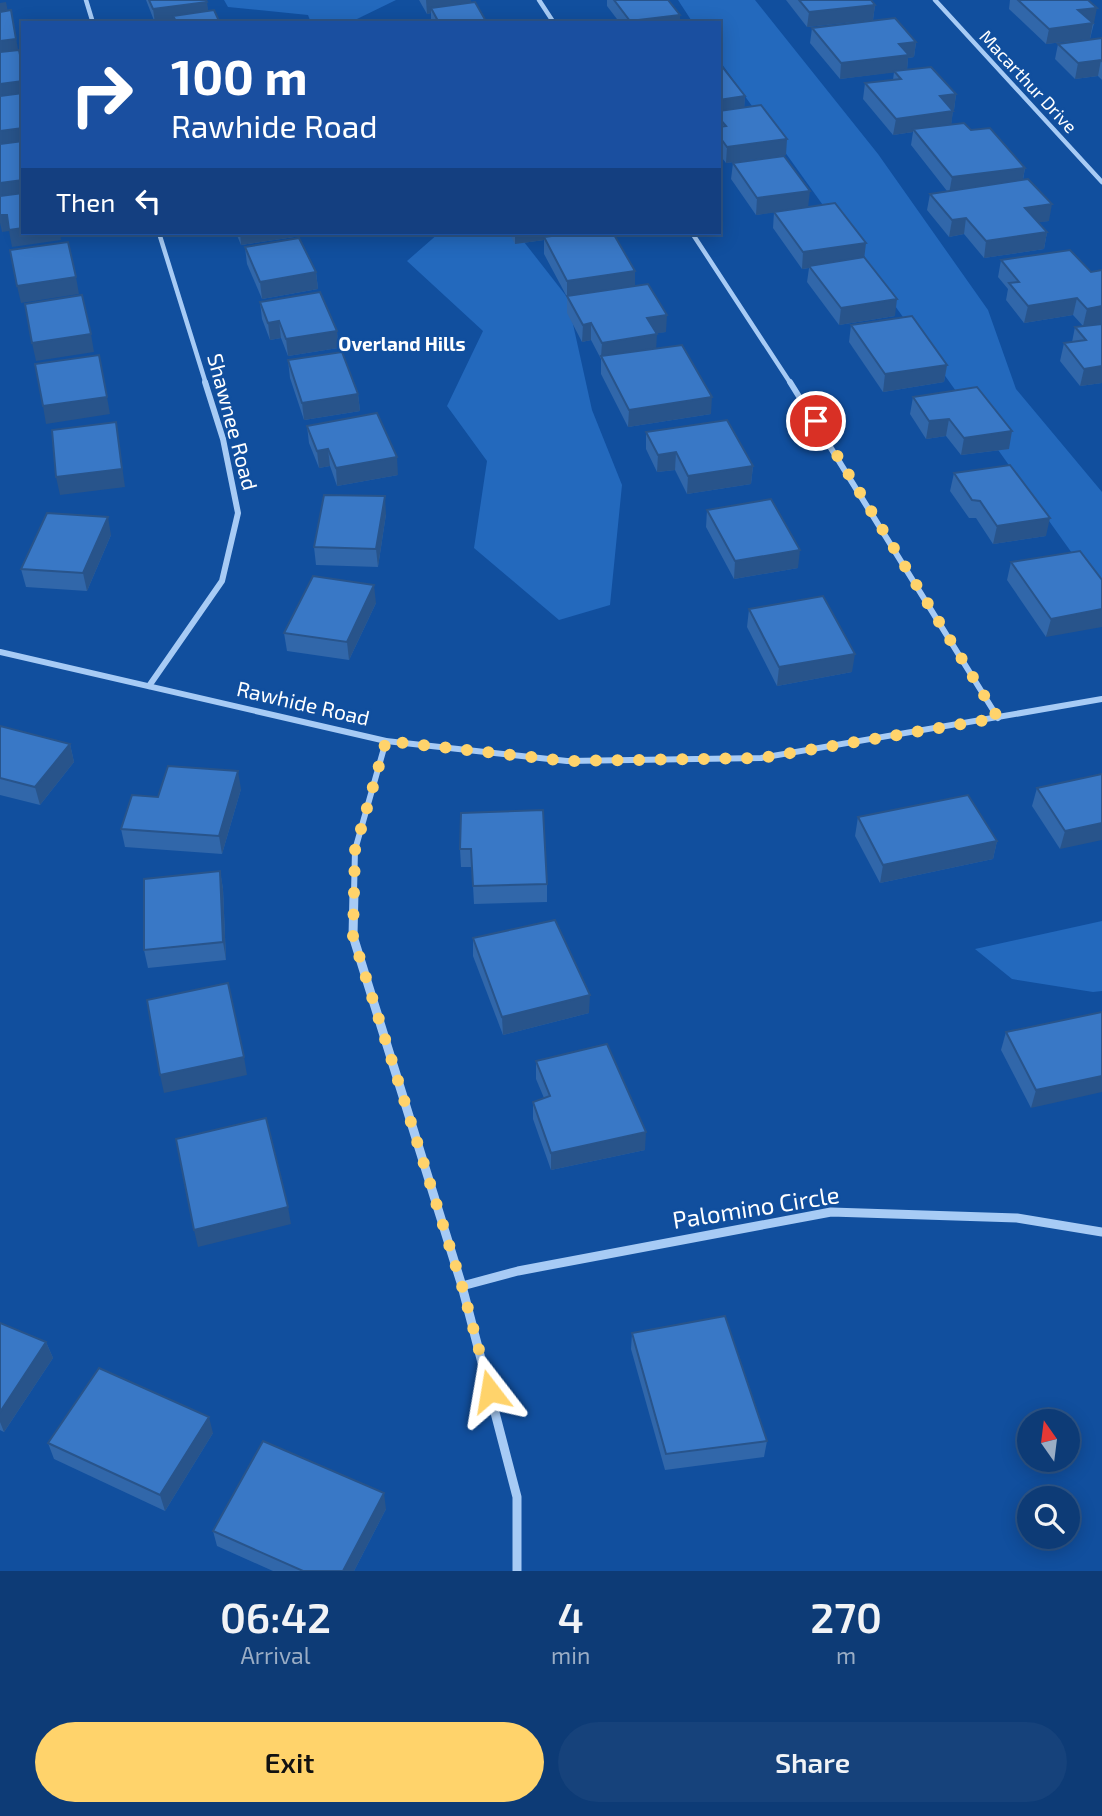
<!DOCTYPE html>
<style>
body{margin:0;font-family:"Exo 2",sans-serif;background:#16427b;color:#f1f3f6;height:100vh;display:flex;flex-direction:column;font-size:26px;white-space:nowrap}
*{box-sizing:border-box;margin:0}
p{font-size:23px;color:#9aadc5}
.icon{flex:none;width:38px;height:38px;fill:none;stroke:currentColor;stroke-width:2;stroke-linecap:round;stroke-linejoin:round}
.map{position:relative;height:1571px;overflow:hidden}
.side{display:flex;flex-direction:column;background:#0d3b76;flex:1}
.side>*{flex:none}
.banner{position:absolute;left:21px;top:21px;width:700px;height:214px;border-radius:0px;box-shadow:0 4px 18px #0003,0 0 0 2px #2d5588;background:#1a4fa0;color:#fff;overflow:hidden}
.needle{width:46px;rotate:346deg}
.controls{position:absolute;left:1017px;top:1409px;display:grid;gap:14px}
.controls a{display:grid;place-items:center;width:63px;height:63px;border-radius:50%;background:#0d3b76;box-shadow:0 4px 18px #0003,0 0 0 2px #2d5588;font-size:35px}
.pin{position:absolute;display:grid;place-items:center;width:60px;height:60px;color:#fff;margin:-30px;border:4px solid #fff;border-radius:50%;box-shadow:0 2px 7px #0007}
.me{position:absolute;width:77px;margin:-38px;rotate:346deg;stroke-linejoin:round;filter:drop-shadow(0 0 5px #0008)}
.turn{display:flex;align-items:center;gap:24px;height:147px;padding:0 35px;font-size:32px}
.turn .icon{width:91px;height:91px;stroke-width:2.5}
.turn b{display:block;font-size:49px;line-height:60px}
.then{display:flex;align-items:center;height:66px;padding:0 35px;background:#0003;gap:14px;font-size:26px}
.eta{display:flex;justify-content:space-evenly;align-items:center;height:119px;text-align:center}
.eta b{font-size:42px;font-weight:600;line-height:49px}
.action{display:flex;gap:14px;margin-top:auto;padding:14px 35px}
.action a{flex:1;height:80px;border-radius:42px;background:#ffd36b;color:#111;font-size:28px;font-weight:600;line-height:80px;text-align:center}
.action a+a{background:#16427b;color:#f1f3f6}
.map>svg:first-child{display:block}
</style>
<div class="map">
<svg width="1102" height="1571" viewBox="0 0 1102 1571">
<rect width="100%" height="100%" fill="#114f9e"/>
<g fill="#2369bd">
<path d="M224,0H396L357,19L367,23H311L308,15L228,7Z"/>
<path d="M678,0H755L878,154L988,310L1016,389L1102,492V595L719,60V23H693Z"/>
<path d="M439,233H517L567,297L592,410L622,485L610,605L559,620L474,548L487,461L447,406L483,331L407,261Z"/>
<path d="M1102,921V991L1093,992L1012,979L975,949Z"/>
</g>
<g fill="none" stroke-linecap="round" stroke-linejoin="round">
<g stroke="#a7cbf5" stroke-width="4.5">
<path d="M86,0L93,23"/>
<path d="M539,0L554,23"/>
<path d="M935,0L1102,182"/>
<path d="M159,233L206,384"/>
<path d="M692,233L791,384"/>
</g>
<g stroke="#a7cbf5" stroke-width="6">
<path d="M790,382L998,718"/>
<path d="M0,652L386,741L567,761L761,758L1102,699"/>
<path d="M149,686L222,581L238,513L223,439L205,382"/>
<path d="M354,893L355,850L386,741"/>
</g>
<g stroke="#a7cbf5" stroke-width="9">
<path d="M354,892L353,936L462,1286L517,1497V1571"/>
<path d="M462,1286L518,1271L831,1212L1017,1218L1102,1232"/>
</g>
</g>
<g fill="#3167aa">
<path d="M146,0H206L208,11L220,23H174V21L155,23Z"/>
<path d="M419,0H471V3L487,23L431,22V13L427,14Z"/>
<path d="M607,0H668L680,15V23H620L607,6Z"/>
<path d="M786,0H871L875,5L873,20L807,27Z"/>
<path d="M1010,0H1088L1094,23L1090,39L1046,44L1009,9Z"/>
<path d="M812,28L916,42L914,57L908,58L907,70L956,94L954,110H953L951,125L971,130L1025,168L1023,180L1049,221L1038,222L1047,232L1044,249L984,258L964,234L949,237L927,210L930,194L947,191L911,145L913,132L893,135L863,99L865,83L893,80L894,72L840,79L810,43Z"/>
<path d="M1102,38V80L1098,76L1075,79L1055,59L1058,44Z"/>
<path d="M719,64L745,96L744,108L786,155L726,163L719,154Z"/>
<path d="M733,163L808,207L865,257L895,316L839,325L807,282L809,268L802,269L773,228L774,212L756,215L731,179Z"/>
<path d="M236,233H300L301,236L241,245Z"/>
<path d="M509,233H613L635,286L666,332L656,333V348L711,414L628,427L601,374V359L591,340L582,342L567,313V297L544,254V240L515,244Z"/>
<path d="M245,247L316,272L318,289L262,299L247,264Z"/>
<path d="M1001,260L1091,272L1102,270V323L1083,326L1073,315L1024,323L1006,300L1008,289L998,277Z"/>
<path d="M260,302L337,331L338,348L288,356L281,338L270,340L262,319Z"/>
<path d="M1102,324V383L1080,386L1060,361L1064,343L1072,342L1075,327Z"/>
<path d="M851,325L947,365L944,382L883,392L849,342Z"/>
<path d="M288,360L358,394L360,411L304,420L290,378Z"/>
<path d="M913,397L1009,449L961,455L946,436L926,439L910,414Z"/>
<path d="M307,426L398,475L337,486L330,466L319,468L309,443Z"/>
<path d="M646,432L753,466L751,484L687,494L675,470L657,472L646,449Z"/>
<path d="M954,473L1046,536L993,544L976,518H969L950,491Z"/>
<path d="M707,510L798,568L734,579L706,527Z"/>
<path d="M386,514L378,567L316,565L314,547Z"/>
<path d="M111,535L87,591L26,587L21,569Z"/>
<path d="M1080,551L1046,637L1007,580L1011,562Z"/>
<path d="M376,603L349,660L287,651L284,633Z"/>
<path d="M749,609L852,672L777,686L747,627Z"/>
<path d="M0,726L70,744L74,762L40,805L0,795Z"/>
<path d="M1102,774L1060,849L1032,806L1037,788Z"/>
<path d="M241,789L222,854L125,847L121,829L158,797Z"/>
<path d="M461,813L547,884V902L474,904L472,867H461L460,849Z"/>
<path d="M858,817L997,841L993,859L880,883L855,836Z"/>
<path d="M220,871L223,889L226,960L148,968L144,950Z"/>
<path d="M473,938L589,1013L503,1035L473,956Z"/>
<path d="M1102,1012L1031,1108L1001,1050L1006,1032Z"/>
<path d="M536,1061L645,1150L551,1170L533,1119V1102L544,1098L536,1079Z"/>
<path d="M0,1323L46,1342L53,1358L4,1432L0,1430Z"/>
<path d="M632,1333L767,1441L764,1457L665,1470L631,1349Z"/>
<path d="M213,1433L165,1511L54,1459L48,1443Z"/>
<path d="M386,1509L354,1571H273L217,1546L213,1531Z"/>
</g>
<g fill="#28548b">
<path d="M426,0H471V8H431V13L427,14Z"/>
<path d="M6,2L9,17L0,18V3Z"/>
<path d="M207,2L209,17L173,16L174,21L155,23L153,9Z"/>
<path d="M875,5L873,20L807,27L809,12Z"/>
<path d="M1097,8L1094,23L1075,25L1078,10Z"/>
<path d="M680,15V23H630V21Z"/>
<path d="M1093,23L1090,39L1046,44L1049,29Z"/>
<path d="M14,26L19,55L0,57V41Z"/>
<path d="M916,42L914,57L908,58L907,71L840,79L841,63L899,44Z"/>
<path d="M1101,60L1098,76L1075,79L1078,63Z"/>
<path d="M23,81V97L0,100V84Z"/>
<path d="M956,94L954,110L937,112L940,96Z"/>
<path d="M745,96L744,112L719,115V100Z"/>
<path d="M953,111L951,127L913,129V132L893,135L896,119Z"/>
<path d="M23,128V145L0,148V131Z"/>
<path d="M787,139L786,155L726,163L727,147Z"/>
<path d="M1025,168L1022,184L949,194L952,177Z"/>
<path d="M23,180V197L0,200V183Z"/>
<path d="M810,191L808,208L756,215L757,198Z"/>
<path d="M1052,204L1049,221L1022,225L1025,208Z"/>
<path d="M0,215H7L23,228V233H60L61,240L12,247L9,231L2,232L0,223Z"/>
<path d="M966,218L964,234L949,237L952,220Z"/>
<path d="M1047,232L1044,249L984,258L986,241Z"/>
<path d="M240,233H300L301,236L241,245Z"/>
<path d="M515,233H597L544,237V240L515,244Z"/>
<path d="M866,243L864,260L809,266V268L802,269L803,252Z"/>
<path d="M635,271V288L567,297V281Z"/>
<path d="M316,272L318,289L262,299L260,282Z"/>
<path d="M76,277L79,294L21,303L17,286Z"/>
<path d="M1077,298L1073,315L1024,323L1028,306Z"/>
<path d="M897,299L895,316L839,325L841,308Z"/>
<path d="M1102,306V323L1083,326L1087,309Z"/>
<path d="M667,315L666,332L647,335V318Z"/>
<path d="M279,321L281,338L270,340L268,323Z"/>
<path d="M591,323V340L582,342L583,325Z"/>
<path d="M337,331L338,348L288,356L286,339Z"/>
<path d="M91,334L94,352L36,361L32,343Z"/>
<path d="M657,334L656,351L601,357L602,343Z"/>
<path d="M947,365L944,382L883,392L885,374Z"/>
<path d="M1102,366V383L1080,386L1084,369Z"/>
<path d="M358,394L360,411L304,420L302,403Z"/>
<path d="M107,397L110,414L46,424L43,406Z"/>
<path d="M712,397L711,414L628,427L629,410Z"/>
<path d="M949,419L946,436L926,439L929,421Z"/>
<path d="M116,422L125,487L60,495L56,477Z"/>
<path d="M1012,431L1009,449L961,455L964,438Z"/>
<path d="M328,449L330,466L319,468L317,451Z"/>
<path d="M676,452L675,470L657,472L658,455Z"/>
<path d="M397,457L398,475L337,486L336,468Z"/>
<path d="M753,466L751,484L687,494L688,476Z"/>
<path d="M385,496L386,514L378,567L376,549Z"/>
<path d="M108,517L111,535L87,591L83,573Z"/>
<path d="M1050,518L1046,536L993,544L997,526Z"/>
<path d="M800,550L798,568L734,579L735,561Z"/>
<path d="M374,585L376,603L349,660L347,642Z"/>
<path d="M1102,609V627L1046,637L1051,619Z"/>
<path d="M855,654L852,672L777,686L779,667Z"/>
<path d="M70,744L74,762L40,805L35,787Z"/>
<path d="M238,771L241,789L222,854L219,836Z"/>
<path d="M1102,823V840L1060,849L1065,831Z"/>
<path d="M997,841L993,859L880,883L883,865Z"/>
<path d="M220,871L223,889L226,960L223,942Z"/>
<path d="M590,995L589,1013L503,1035L502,1017Z"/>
<path d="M244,1057L247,1075L164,1093L160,1075Z"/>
<path d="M1102,1076V1092L1031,1108L1036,1090Z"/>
<path d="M646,1132L645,1150L551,1170V1153Z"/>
<path d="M288,1207L291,1224L198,1247L194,1230Z"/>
<path d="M46,1342L53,1358L4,1432L0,1422V1412Z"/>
<path d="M209,1417L213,1433L165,1511L160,1495Z"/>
<path d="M384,1493L386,1509L354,1571H343Z"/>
</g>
<g fill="#3978c6" stroke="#28548b" stroke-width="2">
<path d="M149,0H206L207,2L153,9Z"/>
<path d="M614,0H668L680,15L630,21Z"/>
<path d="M799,0H871L875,5L809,12Z"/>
<path d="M1018,0H1088L1097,8L1078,10L1093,23L1049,29Z"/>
<path d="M475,2L487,23H424L438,21L431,8Z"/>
<path d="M11,10L16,39L0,41V12Z"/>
<path d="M214,10L220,23H177L173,16Z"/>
<path d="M895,18L916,42L899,44L909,55L841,63L812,28Z"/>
<path d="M1102,38V61L1101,60L1078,63L1058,44Z"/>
<path d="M19,50L23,69V81L0,84V52Z"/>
<path d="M719,64H720L745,96L719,100Z"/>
<path d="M931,67L956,94L940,96L953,111L896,119L865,83L901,79L894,71Z"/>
<path d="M23,93V128L0,131V96Z"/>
<path d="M761,105L787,139L727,147L719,136V127L726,126L719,118V111Z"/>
<path d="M964,123L971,130L990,128L1025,168L952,177L913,129Z"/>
<path d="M23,141V180L0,183V144Z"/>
<path d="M784,156L810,191L757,198L733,163Z"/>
<path d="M1028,179L1052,204L1025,208L1047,232L986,241L966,218L952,220L930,194Z"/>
<path d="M23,193V228L9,230L7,215H0V196Z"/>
<path d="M835,203L866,243L803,252L774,212Z"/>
<path d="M575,233H613L635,271L567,281L544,237Z"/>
<path d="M299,238L316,272L260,282L245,247Z"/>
<path d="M68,242L76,277L17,286L10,250Z"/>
<path d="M1070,250L1091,272L1102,270V306L1087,309L1077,298L1028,306L1009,283L1019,282L1001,260Z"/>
<path d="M864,257L897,299L841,308L809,266Z"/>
<path d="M648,284L667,315L647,318L657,334L602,343L591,323L583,325L567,296Z"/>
<path d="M320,292L337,331L286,339L279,321L268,323L260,302Z"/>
<path d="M82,295L91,334L32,343L25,304Z"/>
<path d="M912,316L947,365L885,374L851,325Z"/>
<path d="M1102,324V366L1084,369L1064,343L1086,340L1075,327Z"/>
<path d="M682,345L712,397L629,410L601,356Z"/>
<path d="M342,352L358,394L302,403L288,360Z"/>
<path d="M99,355L107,397L43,406L35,364Z"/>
<path d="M977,387L1012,431L964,438L949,419L929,421L913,397Z"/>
<path d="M377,413L397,457L336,468L328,449L317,451L307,426Z"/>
<path d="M727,420L753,466L688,476L676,452L658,455L646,432Z"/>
<path d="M116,422L122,469L56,477L52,430Z"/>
<path d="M1010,465L1050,518L997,526L980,501L972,500L954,473Z"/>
<path d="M324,495L385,496L376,549L314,547Z"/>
<path d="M771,499L800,550L735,561L707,510Z"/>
<path d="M47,513L108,517L83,573L21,569Z"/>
<path d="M1080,551L1102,580V609L1051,619L1011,562Z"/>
<path d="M313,576L374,585L347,642L284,633Z"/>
<path d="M823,596L855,654L779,667L749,609Z"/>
<path d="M0,726L70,744L35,787L0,778Z"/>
<path d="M168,766L238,771L219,836L121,829L132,795L158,797Z"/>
<path d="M1102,774V823L1065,831L1037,788Z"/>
<path d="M968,795L997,841L883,865L858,817Z"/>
<path d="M543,810L547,884L473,886L471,849H460L461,813Z"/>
<path d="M220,871L223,942L144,950V879Z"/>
<path d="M555,920L590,995L502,1017L473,938Z"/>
<path d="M228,983L244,1057L160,1075L147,1000Z"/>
<path d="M1102,1012V1076L1036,1090L1006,1032Z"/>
<path d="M607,1044L646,1132L551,1153L533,1102L550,1096L536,1061Z"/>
<path d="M266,1118L288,1207L194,1230L176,1139Z"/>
<path d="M725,1316L767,1441L666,1454L632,1333Z"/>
<path d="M0,1323L46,1342L0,1412Z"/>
<path d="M99,1368L209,1417L160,1495L48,1443Z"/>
<path d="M263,1441L384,1493L343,1571H303L213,1531Z"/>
</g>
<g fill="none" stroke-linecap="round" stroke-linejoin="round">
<path stroke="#ffd36b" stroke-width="12" stroke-dasharray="0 21.6" d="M490,1391L462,1286L353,936L355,850L386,741L567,761L761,758L998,718L816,421"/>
</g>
<g text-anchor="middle" stroke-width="5" stroke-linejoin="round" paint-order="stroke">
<g font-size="18" fill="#fff" stroke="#114f9e">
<text transform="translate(1028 82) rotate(47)" y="6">Macarthur Drive</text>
</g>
<g font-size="19" font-weight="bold" fill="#fff" stroke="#114f9e">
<text x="402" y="351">Overland Hills</text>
</g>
<g font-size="21" fill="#fff" stroke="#114f9e">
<text transform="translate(232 422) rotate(75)" y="7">Shawnee Road</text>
<text transform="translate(303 704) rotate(13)" y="7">Rawhide Road</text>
</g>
<g font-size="24" fill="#fff" stroke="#114f9e">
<text transform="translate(756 1208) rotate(-9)" y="8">Palomino Circle</text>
</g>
</g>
</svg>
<div class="controls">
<a><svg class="needle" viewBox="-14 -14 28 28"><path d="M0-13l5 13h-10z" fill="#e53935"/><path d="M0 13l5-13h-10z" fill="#9aadc5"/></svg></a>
<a><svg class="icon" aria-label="search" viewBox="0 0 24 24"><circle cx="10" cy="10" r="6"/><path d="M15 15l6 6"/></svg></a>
</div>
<div class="pin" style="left:816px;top:421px;background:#d93025"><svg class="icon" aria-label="arrive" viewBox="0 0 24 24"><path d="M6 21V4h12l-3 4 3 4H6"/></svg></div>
<svg class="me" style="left:490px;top:1391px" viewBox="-20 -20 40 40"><path d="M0-17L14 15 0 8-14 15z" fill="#ffd36b" stroke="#fff" stroke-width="4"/></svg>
<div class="banner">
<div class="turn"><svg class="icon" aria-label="right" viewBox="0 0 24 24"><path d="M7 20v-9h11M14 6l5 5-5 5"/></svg><div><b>100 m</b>Rawhide Road</div></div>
<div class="then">Then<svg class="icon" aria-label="left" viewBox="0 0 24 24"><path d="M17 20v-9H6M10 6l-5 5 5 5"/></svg></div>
</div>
</div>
<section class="side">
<div class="eta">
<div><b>06:42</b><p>Arrival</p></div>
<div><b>4</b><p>min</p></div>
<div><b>270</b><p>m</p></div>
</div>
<div class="action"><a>Exit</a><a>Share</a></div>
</section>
